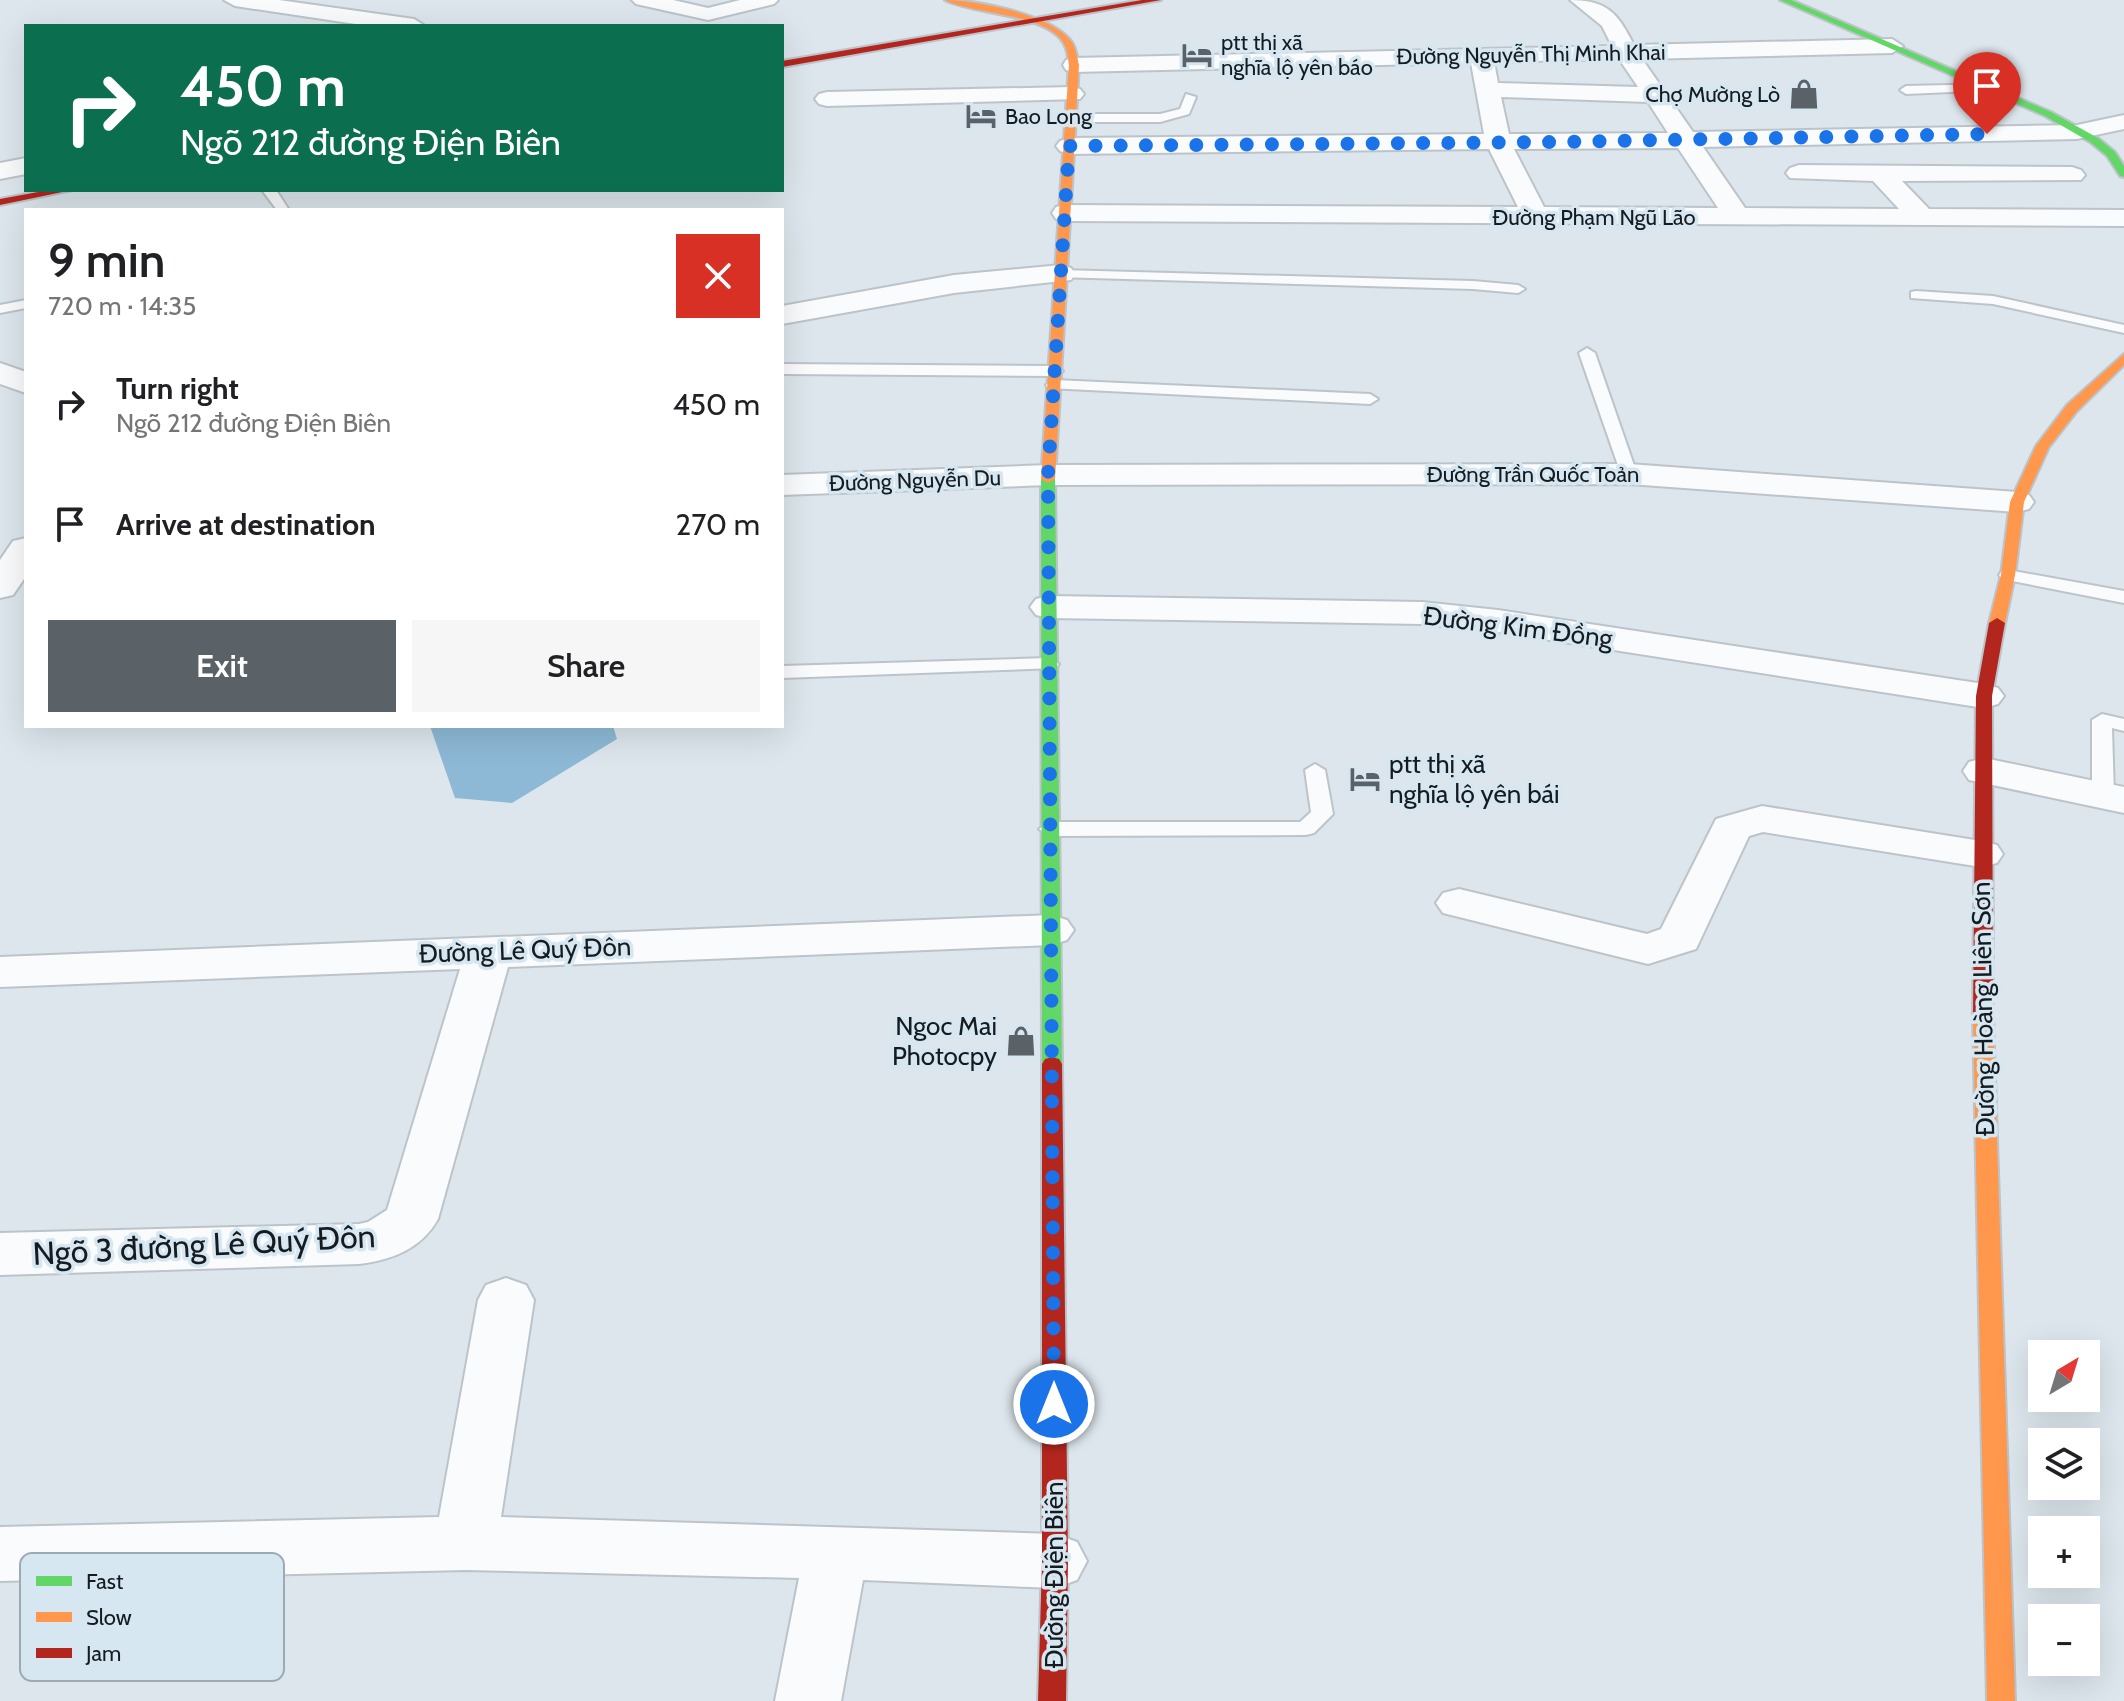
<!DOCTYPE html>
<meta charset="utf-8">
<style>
body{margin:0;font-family:Cabin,sans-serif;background:#f6f6f6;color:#202124;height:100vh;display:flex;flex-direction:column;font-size:30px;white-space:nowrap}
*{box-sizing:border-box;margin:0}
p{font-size:26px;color:#757577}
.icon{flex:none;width:44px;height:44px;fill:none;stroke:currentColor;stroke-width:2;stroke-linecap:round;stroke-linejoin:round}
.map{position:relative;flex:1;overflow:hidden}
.details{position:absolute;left:24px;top:208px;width:760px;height:520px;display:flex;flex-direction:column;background:#fff;border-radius:0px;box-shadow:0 8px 32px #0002}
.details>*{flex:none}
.hud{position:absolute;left:24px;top:24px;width:760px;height:168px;border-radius:0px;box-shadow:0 8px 32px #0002;background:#0b6e4f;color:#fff;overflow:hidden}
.needle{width:52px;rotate:38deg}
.fabs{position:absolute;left:2028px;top:1340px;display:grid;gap:16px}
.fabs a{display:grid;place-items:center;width:72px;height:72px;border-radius:0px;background:#fff;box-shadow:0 8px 32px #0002;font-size:40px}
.pin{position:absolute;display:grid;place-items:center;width:68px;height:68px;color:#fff;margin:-82px -34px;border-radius:50% 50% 50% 0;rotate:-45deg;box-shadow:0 0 8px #0007}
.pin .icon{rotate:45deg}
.me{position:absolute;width:88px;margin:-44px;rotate:0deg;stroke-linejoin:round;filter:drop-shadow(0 0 6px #0008)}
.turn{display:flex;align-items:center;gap:28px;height:168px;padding:0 24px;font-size:36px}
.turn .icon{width:104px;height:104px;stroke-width:2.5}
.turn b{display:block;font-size:56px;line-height:68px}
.round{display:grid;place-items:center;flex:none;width:84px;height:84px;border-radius:0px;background:#f6f6f6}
.overview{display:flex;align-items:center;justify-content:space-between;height:136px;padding:0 24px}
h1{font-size:48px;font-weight:600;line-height:60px}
.button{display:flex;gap:16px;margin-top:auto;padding:16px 24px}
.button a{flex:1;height:92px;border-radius:0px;background:#5b6267;color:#fff;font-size:32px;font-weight:600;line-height:92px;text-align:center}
.button a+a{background:#f6f6f6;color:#202124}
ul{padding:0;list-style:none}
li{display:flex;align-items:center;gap:24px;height:120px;padding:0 24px}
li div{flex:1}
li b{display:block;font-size:30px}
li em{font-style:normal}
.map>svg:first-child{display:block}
</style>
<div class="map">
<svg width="2124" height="1701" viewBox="0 0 2124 1701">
<rect width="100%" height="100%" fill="#dce6ec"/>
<path fill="#8db9d6" d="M430,726H613L617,739L512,803L455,798Z"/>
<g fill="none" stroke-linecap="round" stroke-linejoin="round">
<g stroke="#bcc4c9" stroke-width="4">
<g id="lane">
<path d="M1992,84L1998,88L1996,90L1906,94L1900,90L1906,86Z"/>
<path d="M1186,94L1196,97L1189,114L1160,122H1069L1063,118L1069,114H1160L1180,109Z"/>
<path d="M262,190H276L289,210H277Z"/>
<path d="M1061,270L1473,281L1518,285L1525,289L1518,293L1473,289L1056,277L1054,274Z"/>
<path d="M1916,291L1993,296L2124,325V333L1993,304L1911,298V292Z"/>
<path d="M26,300V308L0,313V305Z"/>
<path d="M1587,348L1595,353L1637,474L1635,478L1629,479L1621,474L1579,353Z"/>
<path d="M782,364L1055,366L1063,371L1055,376L782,374Z"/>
<path d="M1054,380L1370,394L1378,399L1370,404L1048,388L1046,385Z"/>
<path d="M2008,570L2124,591V603L2002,579L1999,575L2002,571Z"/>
<path d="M1049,658L1059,664L1056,668L782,678V666Z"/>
<path d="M2102,714L2124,719V731L2112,728L2114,795L2103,801L2092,795V720Z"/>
<path d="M1315,764L1325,770L1333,814L1314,833L1306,835L1050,836L1039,829L1050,822H1300L1311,812L1305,770Z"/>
</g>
</g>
<g stroke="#bcc4c9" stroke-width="4">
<g id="street">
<path d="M224,0H279L414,19L425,26H369L235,6Z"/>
<path d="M632,0H673L708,8L740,0H778L774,4L708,20L636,4Z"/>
<path d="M1570,0C1608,0 1618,14 1634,45L1892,39L1903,46L1892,53L1642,59L1693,132L2077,125L2124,115V129L2077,139L1703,147L1745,208L1899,209L1873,181L1790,178L1786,173L1790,168L1799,165L2072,167L2081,170L2085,175L2081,180L1902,181L1929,209L2124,210V226L1065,221L1056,219L1052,213L1056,207L1065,205L1518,207L1489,149L1069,154L1060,151L1056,146L1060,141L1069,138L1484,134L1471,63L1074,72L1066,70L1063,65L1066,60L1074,58L1612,46L1602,26ZM1619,59L1638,87L1498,83L1494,62ZM1501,97L1648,102L1668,133L1509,134ZM1678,148L1718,208L1544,207L1514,149Z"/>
<path d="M1072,87L1080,89L1084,94L1080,99L827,106L819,104L815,99L819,94L827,92Z"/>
<path d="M26,158V174L0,179V163Z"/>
<path d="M1061,265L1071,268L1075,274L1071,280L954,293L782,324V306L954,275Z"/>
<path d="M0,363L26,372V393L0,384Z"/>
<path d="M1629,464L2017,492L2029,495L2034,502L2029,509L2017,512L1629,484L1048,485L782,495V475L1048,465Z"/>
<path d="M26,538V576L13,595L0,598V560L13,541Z"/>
<path d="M1049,596L1422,602L1498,610L1984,684L1998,688L2004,696L1998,704L1984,708L1498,632L1422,624L1049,618L1036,615L1030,607L1036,599Z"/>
<path d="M1984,758L2124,787V813L1969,780L1963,771L1969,762Z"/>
<path d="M1762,806L1981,841L1997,845L2003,854L1997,863L1981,867L1763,832L1749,836L1696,949L1648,964L1443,913L1436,903L1443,893L1459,889L1647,934L1661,929L1716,819Z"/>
<path d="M1051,915L1067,920L1074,930L1067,940L1051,945L508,967L438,1219C421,1249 392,1260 359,1264L0,1275V1233L359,1224L368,1222L387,1210L460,969L0,987V957Z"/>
<path d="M506,1278L526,1285L534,1300L501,1517L1055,1534L1077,1542L1087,1561L1077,1580L1055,1588L863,1580L841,1701H775L799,1578L466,1570L0,1581V1527L439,1517L478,1300L486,1285Z"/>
</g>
</g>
<g stroke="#bcc4c9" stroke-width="4">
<g id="fast">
<path d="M1780,0H1791L2051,112L2098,138L2115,152L2124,166V177L2120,176L2107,156L2090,142L2045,116Z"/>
<path d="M1048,475L1055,479L1062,1064L1059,1069H1045L1042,1064L1041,479Z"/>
</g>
</g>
<g stroke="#bcc4c9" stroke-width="4">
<g id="slow">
<path d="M945,0C976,0 1052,15 1071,41C1076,47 1077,57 1079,65L1055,479L1048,483L1041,479L1069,65C1068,59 1068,52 1065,46C1051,13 973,15 945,0Z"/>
<path d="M2124,354V365L2077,411L2049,447L2024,502L2015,575L2005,623L1997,628L1992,626L1989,623L2001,575L2010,502L2036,446L2067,405Z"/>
<path d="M1983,1008L1990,1010L1993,1015L2015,1701H1987L1973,1015L1976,1010Z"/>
</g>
</g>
<g stroke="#bcc4c9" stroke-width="4">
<g id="jam">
<path d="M1142,0H1161L782,67V61Z"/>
<path d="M49,190H72L0,205V199Z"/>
<path d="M1997,618L2005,623L1992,696L1993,1015L1990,1020H1976L1973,1015L1976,696L1989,623Z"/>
<path d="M1052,1057L1059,1059L1062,1064L1068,1561L1066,1701H1038L1042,1561V1064L1045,1059Z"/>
</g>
</g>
<use href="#lane" fill="#fafbfc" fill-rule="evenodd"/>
<use href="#street" fill="#fafbfc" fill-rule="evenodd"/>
<use href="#fast" fill="#63d668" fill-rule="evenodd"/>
<use href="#slow" fill="#ff974d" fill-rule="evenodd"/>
<use href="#jam" fill="#b3261e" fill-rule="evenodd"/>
</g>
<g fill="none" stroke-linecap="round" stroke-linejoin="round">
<path stroke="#1a73e8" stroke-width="14" stroke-dasharray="0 25.2" d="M1054,1404L1048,475L1069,146L1560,142L1987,134"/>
</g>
<defs>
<g id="hotel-bare" transform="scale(2.4)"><path d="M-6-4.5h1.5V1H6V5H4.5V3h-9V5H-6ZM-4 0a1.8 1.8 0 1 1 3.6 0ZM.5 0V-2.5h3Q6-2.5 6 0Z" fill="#5b6267" stroke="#d6e7f2" stroke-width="2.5" paint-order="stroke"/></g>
<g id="shop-bare" transform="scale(2.4)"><path d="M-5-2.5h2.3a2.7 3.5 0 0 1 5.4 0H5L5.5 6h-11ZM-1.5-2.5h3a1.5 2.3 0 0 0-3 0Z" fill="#5b6267" stroke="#d6e7f2" stroke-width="2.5" paint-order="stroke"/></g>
</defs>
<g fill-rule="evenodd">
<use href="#hotel-bare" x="1197" y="55"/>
<use href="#shop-bare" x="1804" y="94"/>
<use href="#hotel-bare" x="981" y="116"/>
<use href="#hotel-bare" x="1365" y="779"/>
<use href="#shop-bare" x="1021" y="1041"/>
</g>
<g text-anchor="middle" stroke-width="7" stroke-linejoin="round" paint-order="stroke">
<g font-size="22" fill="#151b1f" stroke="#d6e7f2" text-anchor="start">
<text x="1221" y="50">ptt thị xã<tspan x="1221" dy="25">nghĩa lộ yên báo</tspan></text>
<text x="1780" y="102" text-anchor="end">Chợ Mường Lò</text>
<text x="1005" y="124">Bao Long</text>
</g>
<g font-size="22" fill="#151b1f" stroke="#d6e7f2">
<text transform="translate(1531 54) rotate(-1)" y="8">Đường Nguyễn Thị Minh Khai</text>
<text x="1594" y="225">Đường Phạm Ngũ Lão</text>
<text x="1533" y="482">Đường Trần Quốc Toản</text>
<text transform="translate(915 480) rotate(-2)" y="8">Đường Nguyễn Du</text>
</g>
<g font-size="26" fill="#151b1f" stroke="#d6e7f2">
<text transform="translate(1518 627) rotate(7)" y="9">Đường Kim Đồng</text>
<text transform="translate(525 950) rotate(-2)" y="9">Đường Lê Quý Đôn</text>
<text transform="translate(1983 1009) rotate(-91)" y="9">Đường Hoàng Liên Sơn</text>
<text transform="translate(1054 1575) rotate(-90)" y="9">Đường Điện Biên</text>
</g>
<g font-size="26" fill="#151b1f" stroke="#d6e7f2" text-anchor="start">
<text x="1389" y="773">ptt thị xã<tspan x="1389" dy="30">nghĩa lộ yên bái</tspan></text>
<text x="997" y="1035" text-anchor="end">Ngoc Mai<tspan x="997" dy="30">Photocpy</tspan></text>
</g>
<g font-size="32" fill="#151b1f" stroke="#d6e7f2">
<text transform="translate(204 1245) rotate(-3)" y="11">Ngõ 3 đường Lê Quý Đôn</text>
</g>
</g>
<rect x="20" y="1553" width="264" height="128" rx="12" fill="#d6e7f2" stroke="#9caab3" stroke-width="2"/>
<rect x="36" y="1576" width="36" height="10" fill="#63d668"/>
<rect x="36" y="1612" width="36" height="10" fill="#ff974d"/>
<rect x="36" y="1648" width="36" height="10" fill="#b3261e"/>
<g font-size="22" fill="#151b1f">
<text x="86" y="1589">Fast</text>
<text x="86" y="1625">Slow</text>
<text x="86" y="1661">Jam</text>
</g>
</svg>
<div class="fabs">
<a><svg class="needle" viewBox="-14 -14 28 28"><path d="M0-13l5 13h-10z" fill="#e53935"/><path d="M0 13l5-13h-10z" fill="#757577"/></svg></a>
<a><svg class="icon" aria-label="layers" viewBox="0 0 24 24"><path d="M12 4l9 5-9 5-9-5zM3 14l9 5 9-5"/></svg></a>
<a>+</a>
<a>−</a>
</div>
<div class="pin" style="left:1987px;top:134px;background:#d93025"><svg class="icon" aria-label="arrive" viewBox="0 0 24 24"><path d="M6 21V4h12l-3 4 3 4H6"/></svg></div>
<svg class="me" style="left:1054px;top:1404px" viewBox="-20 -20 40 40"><circle r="17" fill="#1a73e8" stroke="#fff" stroke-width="3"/><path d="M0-11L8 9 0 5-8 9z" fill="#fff"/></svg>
<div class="hud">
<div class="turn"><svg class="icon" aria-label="right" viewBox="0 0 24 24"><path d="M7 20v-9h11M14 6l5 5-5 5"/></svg><div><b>450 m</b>Ngõ 212 đường Điện Biên</div></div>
</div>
<section class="details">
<div class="overview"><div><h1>9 min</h1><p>720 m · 14:35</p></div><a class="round" style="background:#d93025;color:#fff"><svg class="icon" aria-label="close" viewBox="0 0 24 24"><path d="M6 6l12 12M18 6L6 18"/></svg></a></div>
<ul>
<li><svg class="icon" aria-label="right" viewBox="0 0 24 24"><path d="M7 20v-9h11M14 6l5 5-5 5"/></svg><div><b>Turn right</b><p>Ngõ 212 đường Điện Biên</p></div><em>450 m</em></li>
<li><svg class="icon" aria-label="arrive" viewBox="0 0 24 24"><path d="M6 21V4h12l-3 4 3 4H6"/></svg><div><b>Arrive at destination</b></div><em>270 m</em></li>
</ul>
<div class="button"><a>Exit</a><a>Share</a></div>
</section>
</div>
